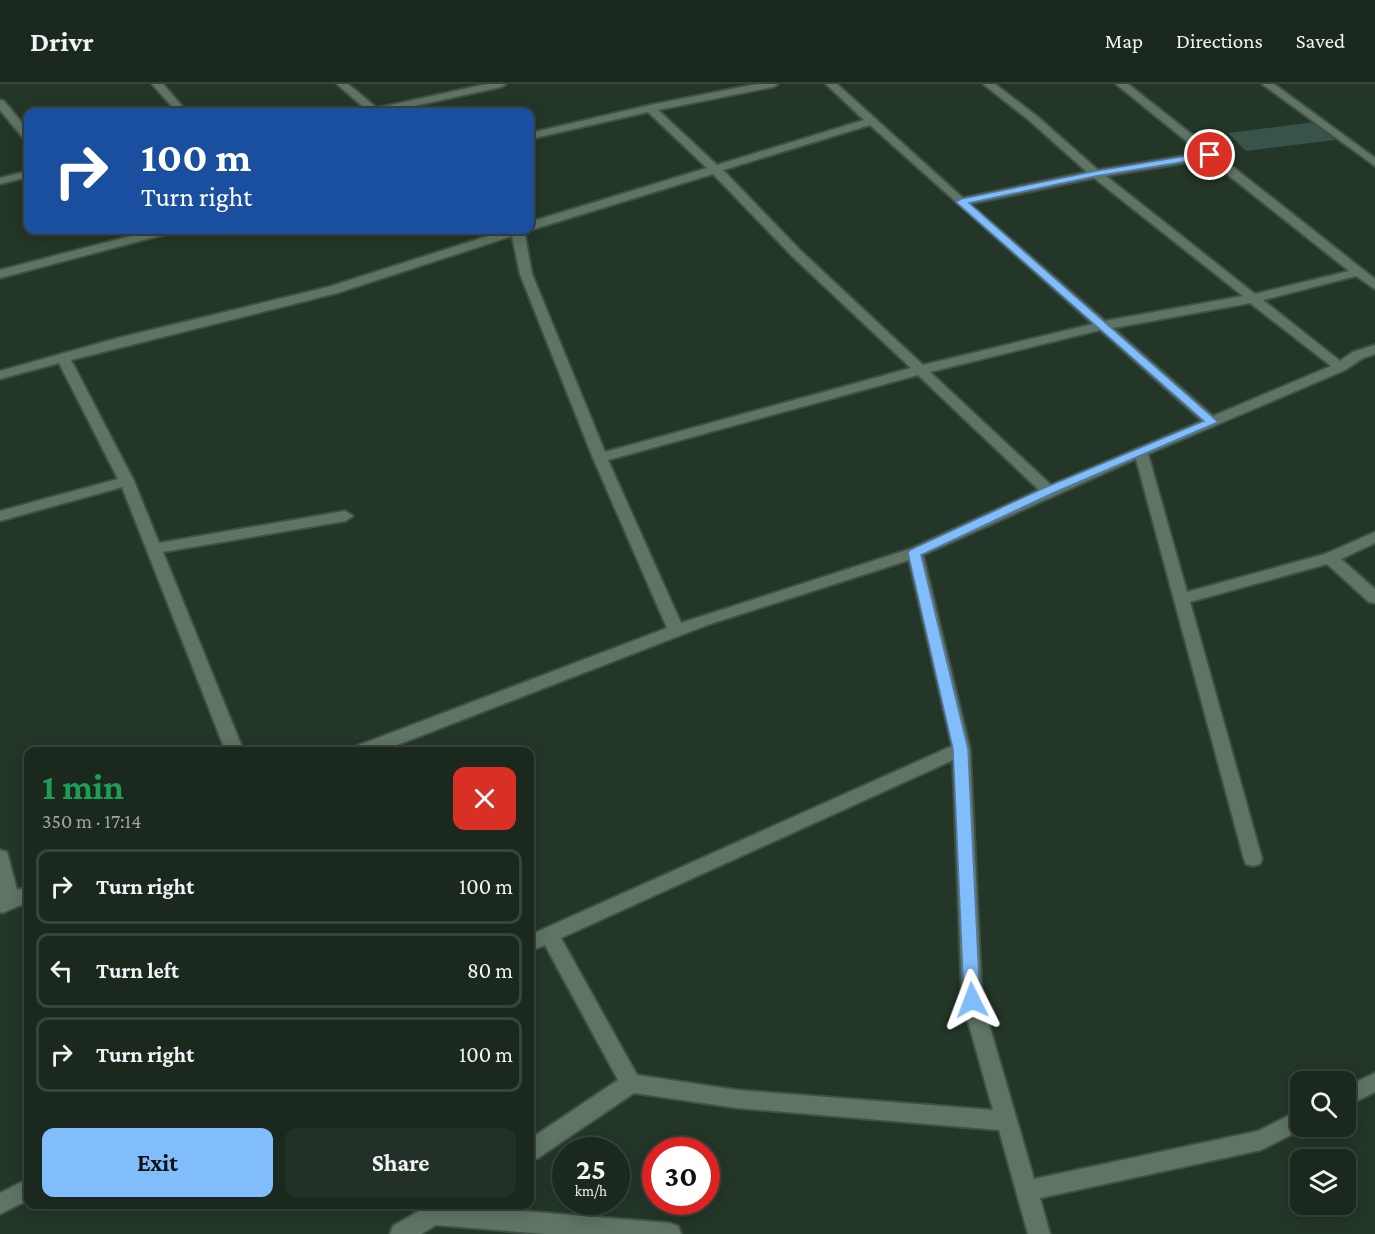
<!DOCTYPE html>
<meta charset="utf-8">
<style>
body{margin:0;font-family:"Crimson Pro",serif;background:#233027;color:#f1f3f6;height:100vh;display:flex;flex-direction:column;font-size:22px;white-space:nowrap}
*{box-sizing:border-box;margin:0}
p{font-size:20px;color:#9fa6a4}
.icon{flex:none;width:33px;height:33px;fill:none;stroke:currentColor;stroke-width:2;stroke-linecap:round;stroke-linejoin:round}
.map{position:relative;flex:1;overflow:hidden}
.drawer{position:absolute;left:24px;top:663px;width:510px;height:462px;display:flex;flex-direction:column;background:#1a281e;border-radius:12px;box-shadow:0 3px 15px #0003,0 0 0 2px #38443c}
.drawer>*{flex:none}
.banner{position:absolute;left:24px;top:24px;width:510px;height:126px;border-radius:12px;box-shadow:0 3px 15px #0003,0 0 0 2px #38443c;background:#1a4fa0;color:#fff;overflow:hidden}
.controls{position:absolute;left:1290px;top:987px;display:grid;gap:12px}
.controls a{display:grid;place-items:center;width:66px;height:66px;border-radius:12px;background:#1a281e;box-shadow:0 3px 15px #0003,0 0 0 2px #38443c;font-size:30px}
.speed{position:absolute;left:552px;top:1053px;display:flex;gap:12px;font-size:30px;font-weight:700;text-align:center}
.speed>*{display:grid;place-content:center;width:78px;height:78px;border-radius:50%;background:#1a281e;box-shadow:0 3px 15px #0003,0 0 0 2px #38443c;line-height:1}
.speed small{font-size:15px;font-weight:400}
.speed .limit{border:9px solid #d22;background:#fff;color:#111}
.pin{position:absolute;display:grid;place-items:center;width:51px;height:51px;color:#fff;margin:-26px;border:3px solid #fff;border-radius:50%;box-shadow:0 2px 6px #0007}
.me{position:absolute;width:66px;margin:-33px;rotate:357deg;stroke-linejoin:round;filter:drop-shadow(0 0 4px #0008)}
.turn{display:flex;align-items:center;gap:21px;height:126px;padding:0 18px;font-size:27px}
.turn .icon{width:78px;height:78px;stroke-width:2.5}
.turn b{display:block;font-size:42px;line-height:51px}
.round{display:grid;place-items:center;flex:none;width:63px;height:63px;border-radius:12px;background:#233027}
.headline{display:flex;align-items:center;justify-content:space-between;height:102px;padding:0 18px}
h1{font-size:36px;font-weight:700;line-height:45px;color:#1e9e55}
.primary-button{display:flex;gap:12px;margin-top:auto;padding:12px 18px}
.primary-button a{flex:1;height:69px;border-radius:12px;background:#80bdfa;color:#111;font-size:24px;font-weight:700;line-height:69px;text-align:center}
.primary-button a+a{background:#233027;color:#f1f3f6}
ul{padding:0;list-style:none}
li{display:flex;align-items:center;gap:18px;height:75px;margin:0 12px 9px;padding:0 6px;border:3px solid #38443c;border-radius:12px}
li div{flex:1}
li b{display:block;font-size:22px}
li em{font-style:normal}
header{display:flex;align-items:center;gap:36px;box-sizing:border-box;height:84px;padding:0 30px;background:#1a281e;border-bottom:2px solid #38443c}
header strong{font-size:28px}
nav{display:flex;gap:33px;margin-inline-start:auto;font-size:21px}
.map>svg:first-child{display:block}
</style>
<header>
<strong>Drivr</strong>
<nav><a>Map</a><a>Directions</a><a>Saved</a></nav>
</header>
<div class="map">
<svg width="1375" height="1150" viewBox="0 0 1375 1150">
<rect width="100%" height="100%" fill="#233628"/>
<path fill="#38534a" d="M1316,38L1335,56L1246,67L1228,49Z"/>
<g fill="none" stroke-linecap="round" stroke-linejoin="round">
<g stroke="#405044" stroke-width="4">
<g id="minor">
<path d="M152,0H163L187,28H177Z"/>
<path d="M337,0H348L377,24L487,0H506L501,3L387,28H369Z"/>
<path d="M757,0H778L773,3L658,26L717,81L864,36L826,0H837L963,114L1087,88L1030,37L983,0H995L1038,33L1098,86L1201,69L1116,0H1128L1375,195V205L1356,192L1263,216L1340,277L1353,268L1375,261V270L1363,274L1345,286L1148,370L1187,508L1325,470L1375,448V459L1341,475L1375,505V519L1369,518L1327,480L1190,518L1262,775L1260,780L1253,782L1246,780L1244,775L1136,375L923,471L970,665L982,916L1034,1095L1258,1047L1300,1026V1042H1308L1261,1066L1040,1114L1050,1150H1028L999,1046L737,1024L634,1009L538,1074L530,1077V1055L618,996L545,861L530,867V851L952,662L909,476L710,540L379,668H352L354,663L667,544L593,374L520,190L512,152L337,209L71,276L134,397L159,459L345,427L353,432L345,437L163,468L244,668H226L122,403L0,437V427L118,395L59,279L0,295V287L118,254L328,203L507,146H524L532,190L605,368L911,284L792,172L713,90L534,145L530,146H529L530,138L707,84L648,28L530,55V49L650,21ZM870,41L1093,240L923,281L800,166L723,86ZM1208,75L1349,187L1255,210L1106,92ZM1094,94L1243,212L1105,237L970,120ZM1250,219L1331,282L1213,332L1113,244ZM1100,246L1202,337L1051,401L930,288ZM918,291L1039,406L910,465L681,539L608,376ZM953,676L962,916L993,1026L737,1006L637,991L561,854Z"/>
<path d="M1262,0H1274L1375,74V82Z"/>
<path d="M0,16L4,17L28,46V56L24,55L0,26Z"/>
<path d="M28,87V93L0,100V94Z"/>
<path d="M154,146H172L170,149L0,194V186Z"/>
<path d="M0,766L7,768L17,806L28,803V818L2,829L0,828Z"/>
<path d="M1375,989V1008L1346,1022V1003Z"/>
<path d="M28,1095V1116L0,1130V1109Z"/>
<path d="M431,1120L670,1139L678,1142L681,1150H545L436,1141L421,1150H390L393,1142Z"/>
</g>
</g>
<use href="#minor" fill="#5f7464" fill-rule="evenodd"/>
</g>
<path fill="#80bdfa" stroke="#537ba2" stroke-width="1.5" d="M1210,68L1213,69V73L1096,92L969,119L1218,338L1053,409L921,471L968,665L980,916L978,921L972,923L966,921L964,916L953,665L908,469L910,466L1044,404L1204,337L956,118L961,115L1096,87Z"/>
</svg>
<div class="controls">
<a><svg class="icon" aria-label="search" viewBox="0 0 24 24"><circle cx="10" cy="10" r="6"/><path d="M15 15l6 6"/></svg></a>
<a><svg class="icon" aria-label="layers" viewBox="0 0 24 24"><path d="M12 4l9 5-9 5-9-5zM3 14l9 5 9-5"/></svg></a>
</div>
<div class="speed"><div>25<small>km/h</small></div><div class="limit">30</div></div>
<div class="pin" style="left:1210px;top:71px;background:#d93025"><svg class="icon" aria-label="arrive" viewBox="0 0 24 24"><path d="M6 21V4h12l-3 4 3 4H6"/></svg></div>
<svg class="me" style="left:972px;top:916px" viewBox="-20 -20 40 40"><path d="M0-17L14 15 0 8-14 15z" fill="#80bdfa" stroke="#fff" stroke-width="4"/></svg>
<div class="banner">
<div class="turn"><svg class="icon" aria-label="right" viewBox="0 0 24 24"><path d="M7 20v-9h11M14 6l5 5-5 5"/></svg><div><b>100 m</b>Turn right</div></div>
</div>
<section class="drawer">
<div class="headline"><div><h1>1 min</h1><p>350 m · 17:14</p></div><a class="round" style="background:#d93025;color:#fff"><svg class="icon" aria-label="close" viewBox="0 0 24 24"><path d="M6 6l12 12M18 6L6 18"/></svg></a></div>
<ul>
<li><svg class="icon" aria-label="right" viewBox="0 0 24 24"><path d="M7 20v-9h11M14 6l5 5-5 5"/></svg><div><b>Turn right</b></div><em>100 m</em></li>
<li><svg class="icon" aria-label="left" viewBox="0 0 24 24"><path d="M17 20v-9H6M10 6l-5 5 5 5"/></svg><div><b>Turn left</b></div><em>80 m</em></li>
<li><svg class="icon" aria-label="right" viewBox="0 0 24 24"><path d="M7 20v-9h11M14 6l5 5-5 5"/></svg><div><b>Turn right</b></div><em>100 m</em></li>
</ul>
<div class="primary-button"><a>Exit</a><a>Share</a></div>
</section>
</div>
